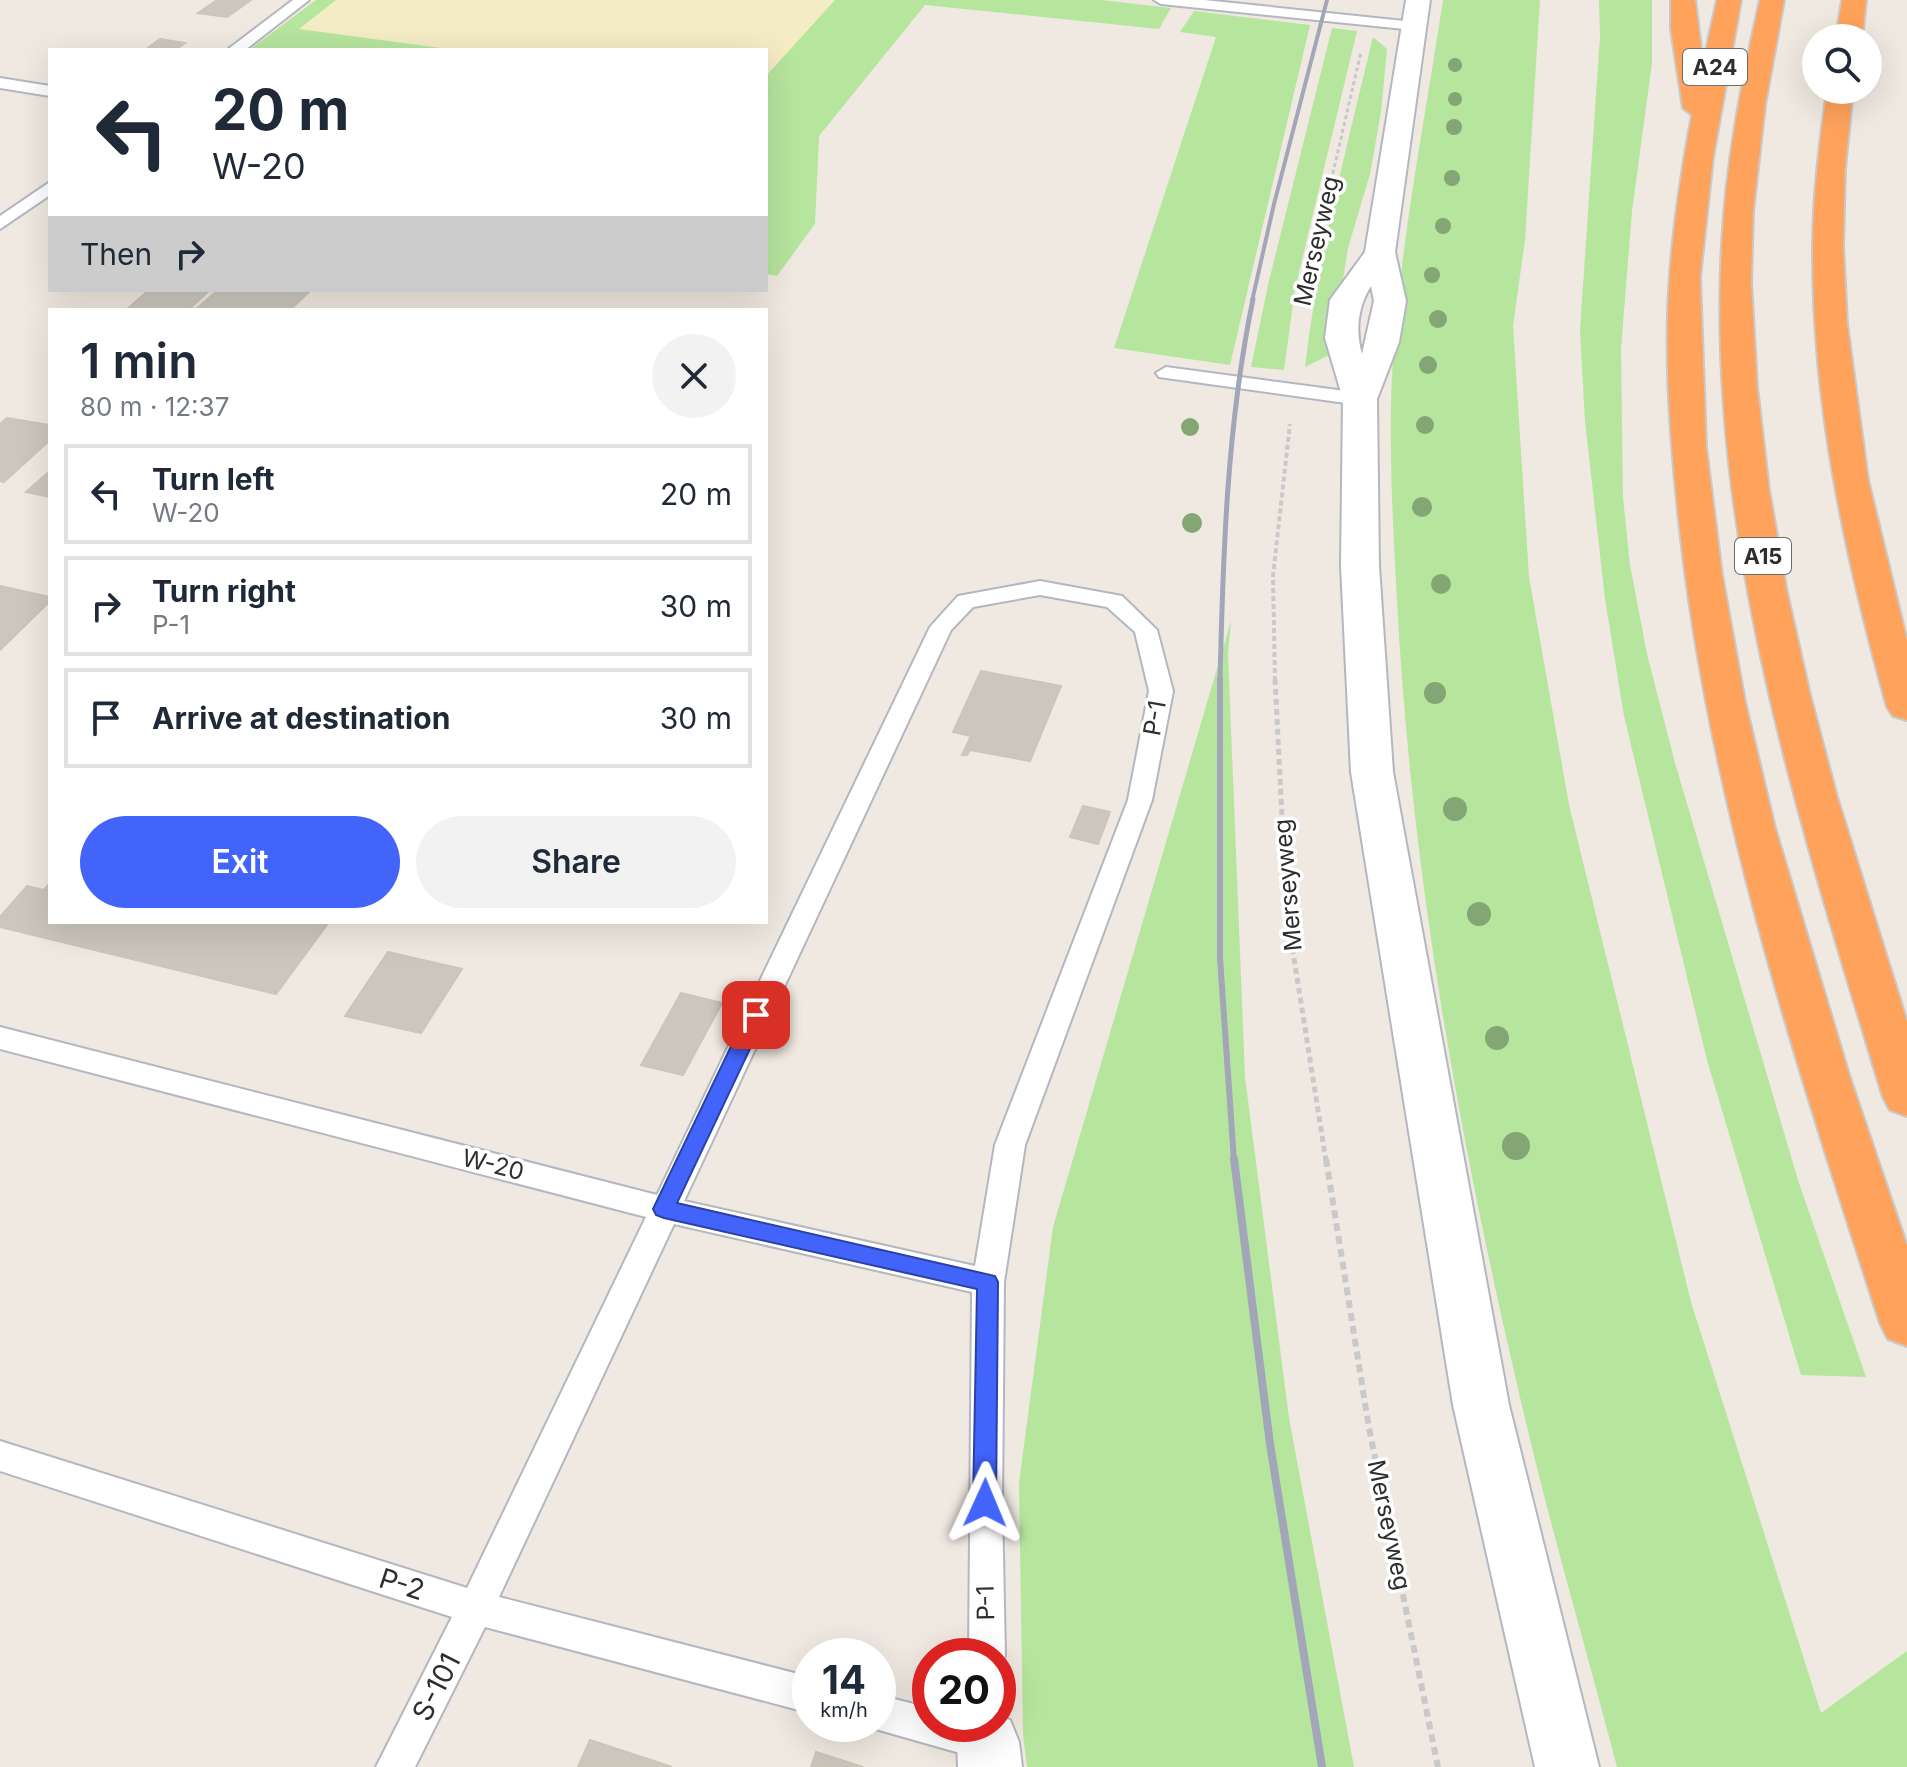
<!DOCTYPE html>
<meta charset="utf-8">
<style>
body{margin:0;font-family:Inter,sans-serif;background:#f2f2f3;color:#1f2937;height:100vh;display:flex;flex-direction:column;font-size:30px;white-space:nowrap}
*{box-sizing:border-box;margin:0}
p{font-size:26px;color:#747a83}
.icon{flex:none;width:44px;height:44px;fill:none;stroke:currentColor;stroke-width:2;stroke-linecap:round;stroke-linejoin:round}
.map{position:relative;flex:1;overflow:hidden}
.details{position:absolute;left:48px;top:308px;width:720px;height:616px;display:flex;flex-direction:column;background:#fff;border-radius:0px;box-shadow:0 8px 32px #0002}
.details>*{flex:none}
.hud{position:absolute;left:48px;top:48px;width:720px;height:244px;border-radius:0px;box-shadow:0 8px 32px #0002;background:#fff;color:#1f2937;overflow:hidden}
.fabs{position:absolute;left:1802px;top:24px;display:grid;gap:16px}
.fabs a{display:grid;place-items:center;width:80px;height:80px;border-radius:50%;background:#fff;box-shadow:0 8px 32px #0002;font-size:40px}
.speed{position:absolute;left:792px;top:1638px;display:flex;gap:16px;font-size:40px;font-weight:700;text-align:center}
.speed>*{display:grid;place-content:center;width:104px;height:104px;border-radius:50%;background:#fff;box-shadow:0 8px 32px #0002;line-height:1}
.speed small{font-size:20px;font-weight:400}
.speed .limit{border:12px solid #d22;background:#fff;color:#111}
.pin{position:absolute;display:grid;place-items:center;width:68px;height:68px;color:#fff;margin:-34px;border-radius:16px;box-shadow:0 4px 12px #0006}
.me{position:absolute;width:88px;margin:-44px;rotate:1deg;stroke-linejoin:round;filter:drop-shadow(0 0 6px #0008)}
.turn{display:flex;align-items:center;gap:28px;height:168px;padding:0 32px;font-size:36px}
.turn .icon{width:104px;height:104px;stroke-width:2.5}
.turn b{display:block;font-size:56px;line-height:68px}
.then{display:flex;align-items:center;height:76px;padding:0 32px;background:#0003;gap:16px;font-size:30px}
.round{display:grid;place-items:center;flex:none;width:84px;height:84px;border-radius:42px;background:#f2f2f3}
.summary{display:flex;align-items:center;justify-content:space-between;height:136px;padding:0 32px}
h1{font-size:48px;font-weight:600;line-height:60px}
.cta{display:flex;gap:16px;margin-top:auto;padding:16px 32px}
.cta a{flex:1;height:92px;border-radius:48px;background:#4264fb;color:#fff;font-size:32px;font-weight:600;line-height:92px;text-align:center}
.cta a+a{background:#f2f2f3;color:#1f2937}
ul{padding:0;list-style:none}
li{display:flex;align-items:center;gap:24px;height:100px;margin:0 16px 12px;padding:0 16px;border:4px solid #e0e1e3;border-radius:0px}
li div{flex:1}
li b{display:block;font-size:30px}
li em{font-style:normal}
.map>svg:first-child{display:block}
</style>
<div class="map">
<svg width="1907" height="1767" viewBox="0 0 1907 1767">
<rect width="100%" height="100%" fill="#efe9e1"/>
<g fill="#b6e59e">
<path d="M316,0H1101L1171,8L1159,29L925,5L819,136L815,224L777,276L766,274V50H249Z"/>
<path d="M1443,0H1540L1525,240L1513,326L1529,577L1569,805L1691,1302L1821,1713L1907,1651V1767H1617C1586,1648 1551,1530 1523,1410C1460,1144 1411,873 1397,600C1393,534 1390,468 1391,402C1395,267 1423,133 1443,0Z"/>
<path d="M1599,0H1652V63L1632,211L1621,349L1623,498L1630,565L1647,654L1675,763L1798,1180L1866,1377L1801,1375L1707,1060L1624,716L1605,599L1585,421L1580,330L1600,36Z"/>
<path d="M1194,11L1310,25L1230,365L1114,348L1216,37L1180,32Z"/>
<path d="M1332,28L1357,31L1295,289L1284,370L1251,367L1268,285Z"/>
<path d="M1373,37L1387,49L1381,112L1370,174L1348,248L1331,354L1305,367C1318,255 1347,146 1373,37Z"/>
<path d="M1231,621L1228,654L1245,1077L1289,1418L1354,1767H1027L1023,1735L1019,1483L1053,1227Z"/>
</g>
<path fill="#f3ecc5" d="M336,0H835L766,76V50H455L299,29Z"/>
<g fill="#cbc7bf" stroke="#cbc5ba" stroke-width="2">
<path d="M217,0H251L227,17L198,13Z"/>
<path d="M160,39L185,43L175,50H145Z"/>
<path d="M149,290H210L188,310H126Z"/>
<path d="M218,290H311L290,310H195Z"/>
<path d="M7,418L50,425V440L4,482L0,481V424Z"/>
<path d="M50,471V497L26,492Z"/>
<path d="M0,586L50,597V601L0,650Z"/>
<path d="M981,671L1061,686L1030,761L970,750L967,755H962L971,736L953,732Z"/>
<path d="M1083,806L1110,812L1098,844L1070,837Z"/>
<path d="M50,883V922H329L276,994L0,927V917L27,886L44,890Z"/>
<path d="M388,952L462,969L421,1033L345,1016Z"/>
<path d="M681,993L722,1003L683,1075L641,1065Z"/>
<path d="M590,1740L672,1767H578Z"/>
<path d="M816,1752L863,1767H811Z"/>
</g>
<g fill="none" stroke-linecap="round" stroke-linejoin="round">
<g stroke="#b4b7c1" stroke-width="4">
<g id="service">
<path d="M293,0H309L245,50H227Z"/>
<path d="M1154,0H1204L1414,22L1421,26L1414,30L1161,4Z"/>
<path d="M0,78L50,86V96L0,88Z"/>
<path d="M50,182V195L0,229V216Z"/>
<path d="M1166,367L1360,393L1370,399L1360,405L1159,377L1156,373Z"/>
<path d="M1040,581L1122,596L1157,630L1173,691L1152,800L1025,1145L1004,1282L1002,1503L1005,1656L1000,1668L998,1656H969L972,1292L674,1224L499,1597L810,1677V1713L485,1627L415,1767H376L452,1617L0,1471V1441L467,1588L646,1217L0,1049V1027L657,1195L930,627L958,596ZM1040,595L1107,607L1135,632L1149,691L1128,800L995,1145L975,1266L684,1201L951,630L973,607Z"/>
<path d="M878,1695L930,1708V1724H998V1710L1001,1711C1008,1727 1008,1739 1001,1755L988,1761L865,1726L878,1724Z"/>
</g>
</g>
<g stroke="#b4b7c1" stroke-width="4">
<path id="minor" d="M998,1715L1010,1720L1019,1742L1022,1767H958L957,1742L964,1724H998Z"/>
</g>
<g stroke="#b4b7c1" stroke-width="4">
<path id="tertiary" d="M1406,0H1430L1395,252L1406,301L1399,342L1377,399L1379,566L1393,772L1509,1405L1599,1767H1535L1453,1405L1351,772L1341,566L1343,399L1325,338L1330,300L1365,252ZM1371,286L1374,301L1362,354C1355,331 1358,306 1371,286Z"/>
</g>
<g stroke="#c9c9c9" stroke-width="4">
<g id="motorway">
<path d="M1671,0H1695L1703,64L1717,0H1741L1713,157L1700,277L1706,447L1722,575L1745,702L1775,828L1850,1078L1907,1246V1346L1888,1339L1880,1323C1794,1057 1706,790 1678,511C1670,433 1664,353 1670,275C1674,221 1682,168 1692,115L1683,108L1671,29Z"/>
<path d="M1760,0H1784L1765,105L1753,211L1751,282L1757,387L1769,490L1787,593L1810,695L1837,797L1907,1022V1116L1890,1110L1883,1097C1800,825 1706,533 1722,245C1726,162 1742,81 1760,0Z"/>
<path d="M1842,0H1866L1862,38H1836Z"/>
<path d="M1827,90H1853L1845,168L1843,246L1847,324L1868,480L1907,641V720L1893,716L1887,707C1845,556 1812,404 1813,247C1813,194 1820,142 1827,90Z"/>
</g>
</g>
<path stroke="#c9c9c9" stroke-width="3" stroke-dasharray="4 3" stroke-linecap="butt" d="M1309,276L1361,52"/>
<path stroke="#c9c9c9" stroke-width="4" stroke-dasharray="5 3" stroke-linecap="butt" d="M1275,681L1273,576L1290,424"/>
<path stroke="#c9c9c9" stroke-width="5" stroke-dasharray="6 4" stroke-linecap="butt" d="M1275,679L1287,914L1326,1161"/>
<path stroke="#c9c9c9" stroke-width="6" stroke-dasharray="8 5" stroke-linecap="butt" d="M1326,1159L1369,1428L1438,1767"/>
<use href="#service" fill="#fff" fill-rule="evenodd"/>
<use href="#minor" fill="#fff" fill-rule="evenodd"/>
<use href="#tertiary" fill="#fff" fill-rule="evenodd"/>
<use href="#motorway" fill="#ffa35c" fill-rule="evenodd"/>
<path stroke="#a3a6b8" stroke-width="4" d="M1252,301L1274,204L1327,0"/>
<path stroke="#a3a6b8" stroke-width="5" d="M1220,681C1223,553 1227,425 1253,299"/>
<path stroke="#a3a6b8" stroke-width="6" d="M1220,679V958L1234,1161"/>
<path stroke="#a3a6b8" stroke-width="8" d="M1234,1159L1270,1444L1322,1767"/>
</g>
<g fill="#84a574">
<circle cx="1455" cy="65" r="7"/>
<circle cx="1455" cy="99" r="7"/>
<circle cx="1454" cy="127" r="8"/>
<circle cx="1452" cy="178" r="8"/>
<circle cx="1443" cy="226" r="8"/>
<circle cx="1432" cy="275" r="8"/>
<circle cx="1438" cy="319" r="9"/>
<circle cx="1428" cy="365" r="9"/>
<circle cx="1425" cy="425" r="9"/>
<circle cx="1190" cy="427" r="9"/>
<circle cx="1422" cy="507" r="10"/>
<circle cx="1192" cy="523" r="10"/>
<circle cx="1441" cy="584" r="10"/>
<circle cx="1435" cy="693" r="11"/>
<circle cx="1455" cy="809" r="12"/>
<circle cx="1479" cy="914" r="12"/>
<circle cx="1497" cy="1038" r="12"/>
<circle cx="1516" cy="1146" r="14"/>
</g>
<path fill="#4264fb" stroke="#2b41a3" stroke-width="2" d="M756,1008L763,1010L766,1015L677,1203L995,1276L998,1282L996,1503L993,1511L985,1514L976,1511L973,1503L977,1289L664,1218L656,1215L653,1209L746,1015L749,1010Z"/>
<g text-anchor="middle" stroke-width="7" stroke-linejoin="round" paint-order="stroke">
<g fill="#fff" stroke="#6d6d6d" stroke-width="2">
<rect x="1683" y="49" width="64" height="36" rx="6"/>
<rect x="1735" y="538" width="56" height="36" rx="6"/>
</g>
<g font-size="22" font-weight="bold" fill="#2e2e2e">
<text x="1715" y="75">A24</text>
<text x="1763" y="564">A15</text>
</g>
<g font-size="24" fill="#2e2e2e" stroke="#fff">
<text transform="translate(1317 241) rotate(-77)" y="8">Merseyweg</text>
<text transform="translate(1155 718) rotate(-80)" y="8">P-1</text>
<text transform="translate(1288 885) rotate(-95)" y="8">Merseyweg</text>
<text transform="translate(493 1165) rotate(14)" y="8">W-20</text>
<text transform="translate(1389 1525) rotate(78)" y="8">Merseyweg</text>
<text transform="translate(986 1603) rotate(-91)" y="8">P-1</text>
</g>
<g font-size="28" fill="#2e2e2e" stroke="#fff">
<text transform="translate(402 1584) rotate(18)" y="10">P-2</text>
<text transform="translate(436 1687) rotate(-63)" y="10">S-101</text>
</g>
</g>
</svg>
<div class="fabs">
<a><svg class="icon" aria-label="search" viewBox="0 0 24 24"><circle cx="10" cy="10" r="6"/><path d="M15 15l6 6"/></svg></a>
</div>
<div class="speed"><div>14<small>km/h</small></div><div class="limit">20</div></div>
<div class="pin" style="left:756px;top:1015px;background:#d93025"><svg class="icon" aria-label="arrive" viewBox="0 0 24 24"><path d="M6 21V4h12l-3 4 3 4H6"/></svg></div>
<svg class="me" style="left:985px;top:1503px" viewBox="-20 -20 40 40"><path d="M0-17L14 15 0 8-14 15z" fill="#4264fb" stroke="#fff" stroke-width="4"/></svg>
<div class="hud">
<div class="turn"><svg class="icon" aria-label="left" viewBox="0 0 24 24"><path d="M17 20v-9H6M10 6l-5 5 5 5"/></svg><div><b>20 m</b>W-20</div></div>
<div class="then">Then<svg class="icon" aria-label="right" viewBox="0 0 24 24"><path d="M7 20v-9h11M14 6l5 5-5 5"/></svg></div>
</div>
<section class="details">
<div class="summary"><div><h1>1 min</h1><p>80 m · 12:37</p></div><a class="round"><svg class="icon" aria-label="close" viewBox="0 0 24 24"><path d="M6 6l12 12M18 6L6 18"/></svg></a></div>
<ul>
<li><svg class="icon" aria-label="left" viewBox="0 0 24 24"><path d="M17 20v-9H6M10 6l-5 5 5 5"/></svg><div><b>Turn left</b><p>W-20</p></div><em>20 m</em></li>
<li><svg class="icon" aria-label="right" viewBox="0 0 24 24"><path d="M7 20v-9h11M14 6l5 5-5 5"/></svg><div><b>Turn right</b><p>P-1</p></div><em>30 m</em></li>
<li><svg class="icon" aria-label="arrive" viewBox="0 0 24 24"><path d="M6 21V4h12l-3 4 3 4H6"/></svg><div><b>Arrive at destination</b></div><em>30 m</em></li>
</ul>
<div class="cta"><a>Exit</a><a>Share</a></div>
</section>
</div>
